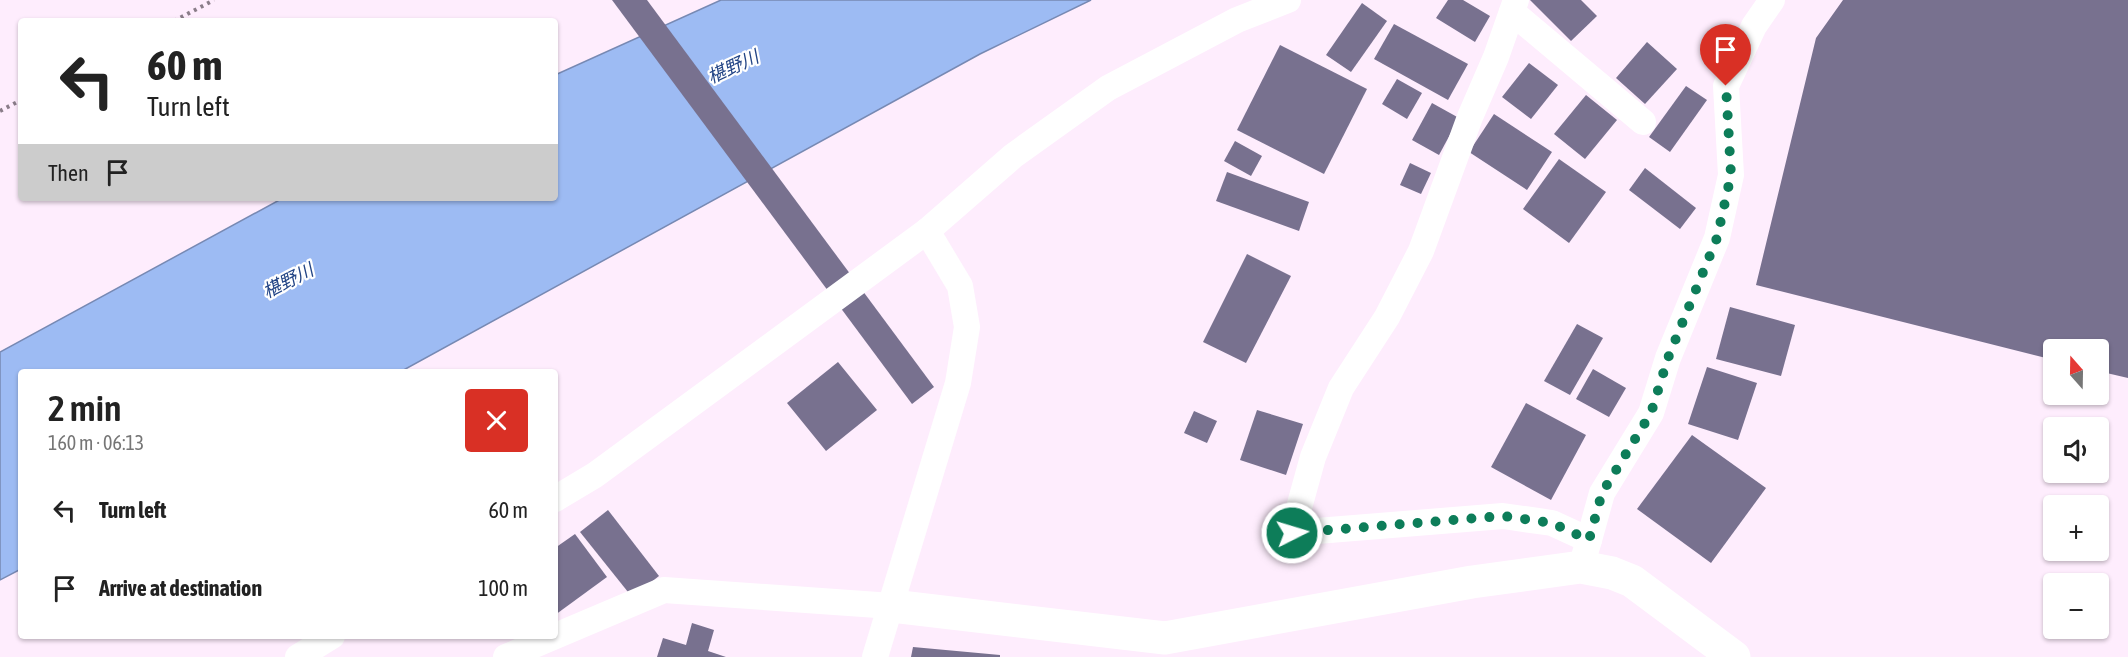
<!DOCTYPE html>
<meta charset="utf-8">
<style>
body{margin:0;font-family:"Asap Condensed","Noto Sans JP",sans-serif;background:#f6f6f6;color:#222;height:100vh;display:flex;flex-direction:column;font-size:22px;white-space:nowrap}
*{box-sizing:border-box;margin:0}
p{font-size:20px;color:#767676}
.icon{flex:none;width:33px;height:33px;fill:none;stroke:currentColor;stroke-width:2;stroke-linecap:round;stroke-linejoin:round}
.map{position:relative;flex:1;overflow:hidden}
.sheet{position:absolute;left:18px;top:369px;width:540px;height:270px;display:flex;flex-direction:column;background:#fff;border-radius:6px;box-shadow:0 2px 4px #0004}
.sheet>*{flex:none}
.hud{position:absolute;left:18px;top:18px;width:540px;height:183px;border-radius:6px;box-shadow:0 2px 4px #0004;background:#fff;color:#222;overflow:hidden}
.needle{width:39px;rotate:340deg}
.buttons{position:absolute;left:2043px;top:339px;display:grid;gap:12px}
.buttons a{display:grid;place-items:center;width:66px;height:66px;border-radius:6px;background:#fff;box-shadow:0 2px 4px #0004;font-size:30px}
.pin{position:absolute;display:grid;place-items:center;width:51px;height:51px;color:#fff;margin:-62px -26px;border-radius:50% 50% 50% 0;rotate:-45deg;box-shadow:0 0 6px #0007}
.pin .icon{rotate:45deg}
.me{position:absolute;width:66px;margin:-33px;rotate:85deg;stroke-linejoin:round;filter:drop-shadow(0 0 4px #0008)}
.turn{display:flex;align-items:center;gap:21px;height:126px;padding:0 30px;font-size:27px}
.turn .icon{width:78px;height:78px;stroke-width:2.5}
.turn b{display:block;font-size:42px;line-height:51px}
.then{display:flex;align-items:center;height:57px;padding:0 30px;background:#0003;gap:12px;font-size:22px}
.round{display:grid;place-items:center;flex:none;width:63px;height:63px;border-radius:6px;background:#f6f6f6}
.overview{display:flex;align-items:center;justify-content:space-between;height:102px;padding:0 30px}
h1{font-size:36px;font-weight:600;line-height:45px}
ul{padding:0;list-style:none}
li{display:flex;align-items:center;gap:18px;height:78px;padding:0 30px}
li div{flex:1}
li b{display:block;font-size:22px}
li em{font-style:normal}
.map>svg:first-child{display:block}
</style>
<div class="map">
<svg width="2128" height="657" viewBox="0 0 2128 657">
<rect width="100%" height="100%" fill="#feedfd"/>
<path fill="#9dbbf3" stroke="#7789b3" stroke-width="1.5" d="M721,0H1091L980,54L400,372H21V569L0,580V352L283,198H555V75Z"/>
<g fill="#78718f">
<path d="M612,0H647L934,387L912,404Z"/>
<path d="M1448,0H1463L1490,16L1475,42L1436,18Z"/>
<path d="M1530,0H1581L1597,16L1571,41Z"/>
<path d="M1843,0H2128V378L2098,371V350H2054V360L1756,285L1816,38Z"/>
<path d="M1362,3L1387,21L1351,72L1326,55Z"/>
<path d="M1394,24L1468,64L1448,100L1374,59Z"/>
<path d="M1647,42L1677,69L1645,104L1616,78Z"/>
<path d="M1280,45L1367,89L1324,174L1237,130Z"/>
<path d="M1529,63L1558,85L1531,119L1502,97Z"/>
<path d="M1397,79L1422,93L1407,119L1382,104Z"/>
<path d="M1686,86L1707,100L1670,152L1649,137Z"/>
<path d="M1586,95L1617,120L1585,159L1554,134Z"/>
<path d="M1432,103L1459,118L1439,155L1412,140Z"/>
<path d="M1494,114L1552,152L1527,190L1469,152Z"/>
<path d="M1235,141L1262,156L1251,176L1224,161Z"/>
<path d="M1559,159L1606,192L1569,243L1523,209Z"/>
<path d="M1410,163L1431,173L1421,194L1400,185Z"/>
<path d="M1645,168L1696,208L1680,229L1629,190Z"/>
<path d="M1227,172L1309,202L1299,231L1216,201Z"/>
<path d="M1247,254L1291,276L1246,363L1203,342Z"/>
<path d="M1730,307L1795,325L1781,376L1716,359Z"/>
<path d="M1577,324L1603,338L1570,395L1544,381Z"/>
<path d="M838,362L877,410L826,451L787,403Z"/>
<path d="M1707,367L1757,383L1738,440L1688,424Z"/>
<path d="M1593,369L1626,388L1609,417L1576,399Z"/>
<path d="M1526,403L1586,435L1551,500L1491,467Z"/>
<path d="M1257,410L1303,424L1286,475L1240,460Z"/>
<path d="M1194,411L1217,421L1207,443L1184,433Z"/>
<path d="M1692,435L1766,488L1711,563L1637,509Z"/>
<path d="M608,510L659,576L632,597L580,532Z"/>
<path d="M575,534L607,577L555,615V548Z"/>
<path d="M692,623L714,630L708,651L726,657H657L663,638L686,645Z"/>
<path d="M913,647L1000,655V657H911Z"/>
</g>
<g fill="none" stroke-linecap="round" stroke-linejoin="round">
<g stroke="#8a7d89" stroke-width="4" stroke-dasharray="3 4.5" stroke-linecap="butt">
<path d="M174,21L214,0"/>
<path d="M0,111L21,100"/>
</g>
<g stroke="#fff" stroke-width="26">
<path d="M1516,0L1496,57L1470,117L1421,251L1387,317L1341,388L1313,457L1292,533L1503,516L1552,523L1589,540L1581,567"/>
<path d="M1512,12L1643,122"/>
<path d="M555,499L595,475L927,231L1013,156L1108,88L1237,20L1288,0"/>
<path d="M1589,540L1602,493L1651,413L1668,358L1717,238L1731,175L1726,86L1754,26L1772,0"/>
<path d="M298,657L332,636"/>
<path d="M506,657L664,590L892,606"/>
<path d="M875,657L958,383L967,327L960,286L927,231"/>
</g>
<path stroke="#fff" stroke-width="33" d="M892,606L1165,638L1472,582L1581,567L1612,573L1632,581L1734,657"/>
</g>
<g fill="none" stroke-linecap="round" stroke-linejoin="round">
<path stroke="#0d7d59" stroke-width="10" stroke-dasharray="0 18" d="M1292,533L1503,516L1552,523L1589,540L1602,493L1651,413L1668,358L1717,238L1731,175L1726,86"/>
</g>
<g text-anchor="middle" stroke-width="4.5" stroke-linejoin="round" paint-order="stroke">
<g font-size="18" font-style="italic" fill="#234586" stroke="#fff">
<text transform="translate(733 67) rotate(-25)" y="6">椹野川</text>
<text transform="translate(288 281) rotate(-27)" y="6">椹野川</text>
</g>
</g>
</svg>
<div class="buttons">
<a><svg class="needle" viewBox="-14 -14 28 28"><path d="M0-13l5 13h-10z" fill="#e53935"/><path d="M0 13l5-13h-10z" fill="#767676"/></svg></a>
<a><svg class="icon" aria-label="sound" viewBox="0 0 24 24"><path d="M4 9h4l5-4v14l-5-4H4zM17 9q2 3 0 6"/></svg></a>
<a>+</a>
<a>−</a>
</div>
<div class="pin" style="left:1726px;top:86px;background:#d93025"><svg class="icon" aria-label="arrive" viewBox="0 0 24 24"><path d="M6 21V4h12l-3 4 3 4H6"/></svg></div>
<svg class="me" style="left:1292px;top:533px" viewBox="-20 -20 40 40"><circle r="17" fill="#0d7d59" stroke="#fff" stroke-width="3"/><path d="M0-11L8 9 0 5-8 9z" fill="#fff"/></svg>
<div class="hud">
<div class="turn"><svg class="icon" aria-label="left" viewBox="0 0 24 24"><path d="M17 20v-9H6M10 6l-5 5 5 5"/></svg><div><b>60 m</b>Turn left</div></div>
<div class="then">Then<svg class="icon" aria-label="arrive" viewBox="0 0 24 24"><path d="M6 21V4h12l-3 4 3 4H6"/></svg></div>
</div>
<section class="sheet">
<div class="overview"><div><h1>2 min</h1><p>160 m · 06:13</p></div><a class="round" style="background:#d93025;color:#fff"><svg class="icon" aria-label="close" viewBox="0 0 24 24"><path d="M6 6l12 12M18 6L6 18"/></svg></a></div>
<ul>
<li><svg class="icon" aria-label="left" viewBox="0 0 24 24"><path d="M17 20v-9H6M10 6l-5 5 5 5"/></svg><div><b>Turn left</b></div><em>60 m</em></li>
<li><svg class="icon" aria-label="arrive" viewBox="0 0 24 24"><path d="M6 21V4h12l-3 4 3 4H6"/></svg><div><b>Arrive at destination</b></div><em>100 m</em></li>
</ul>
</section>
</div>
